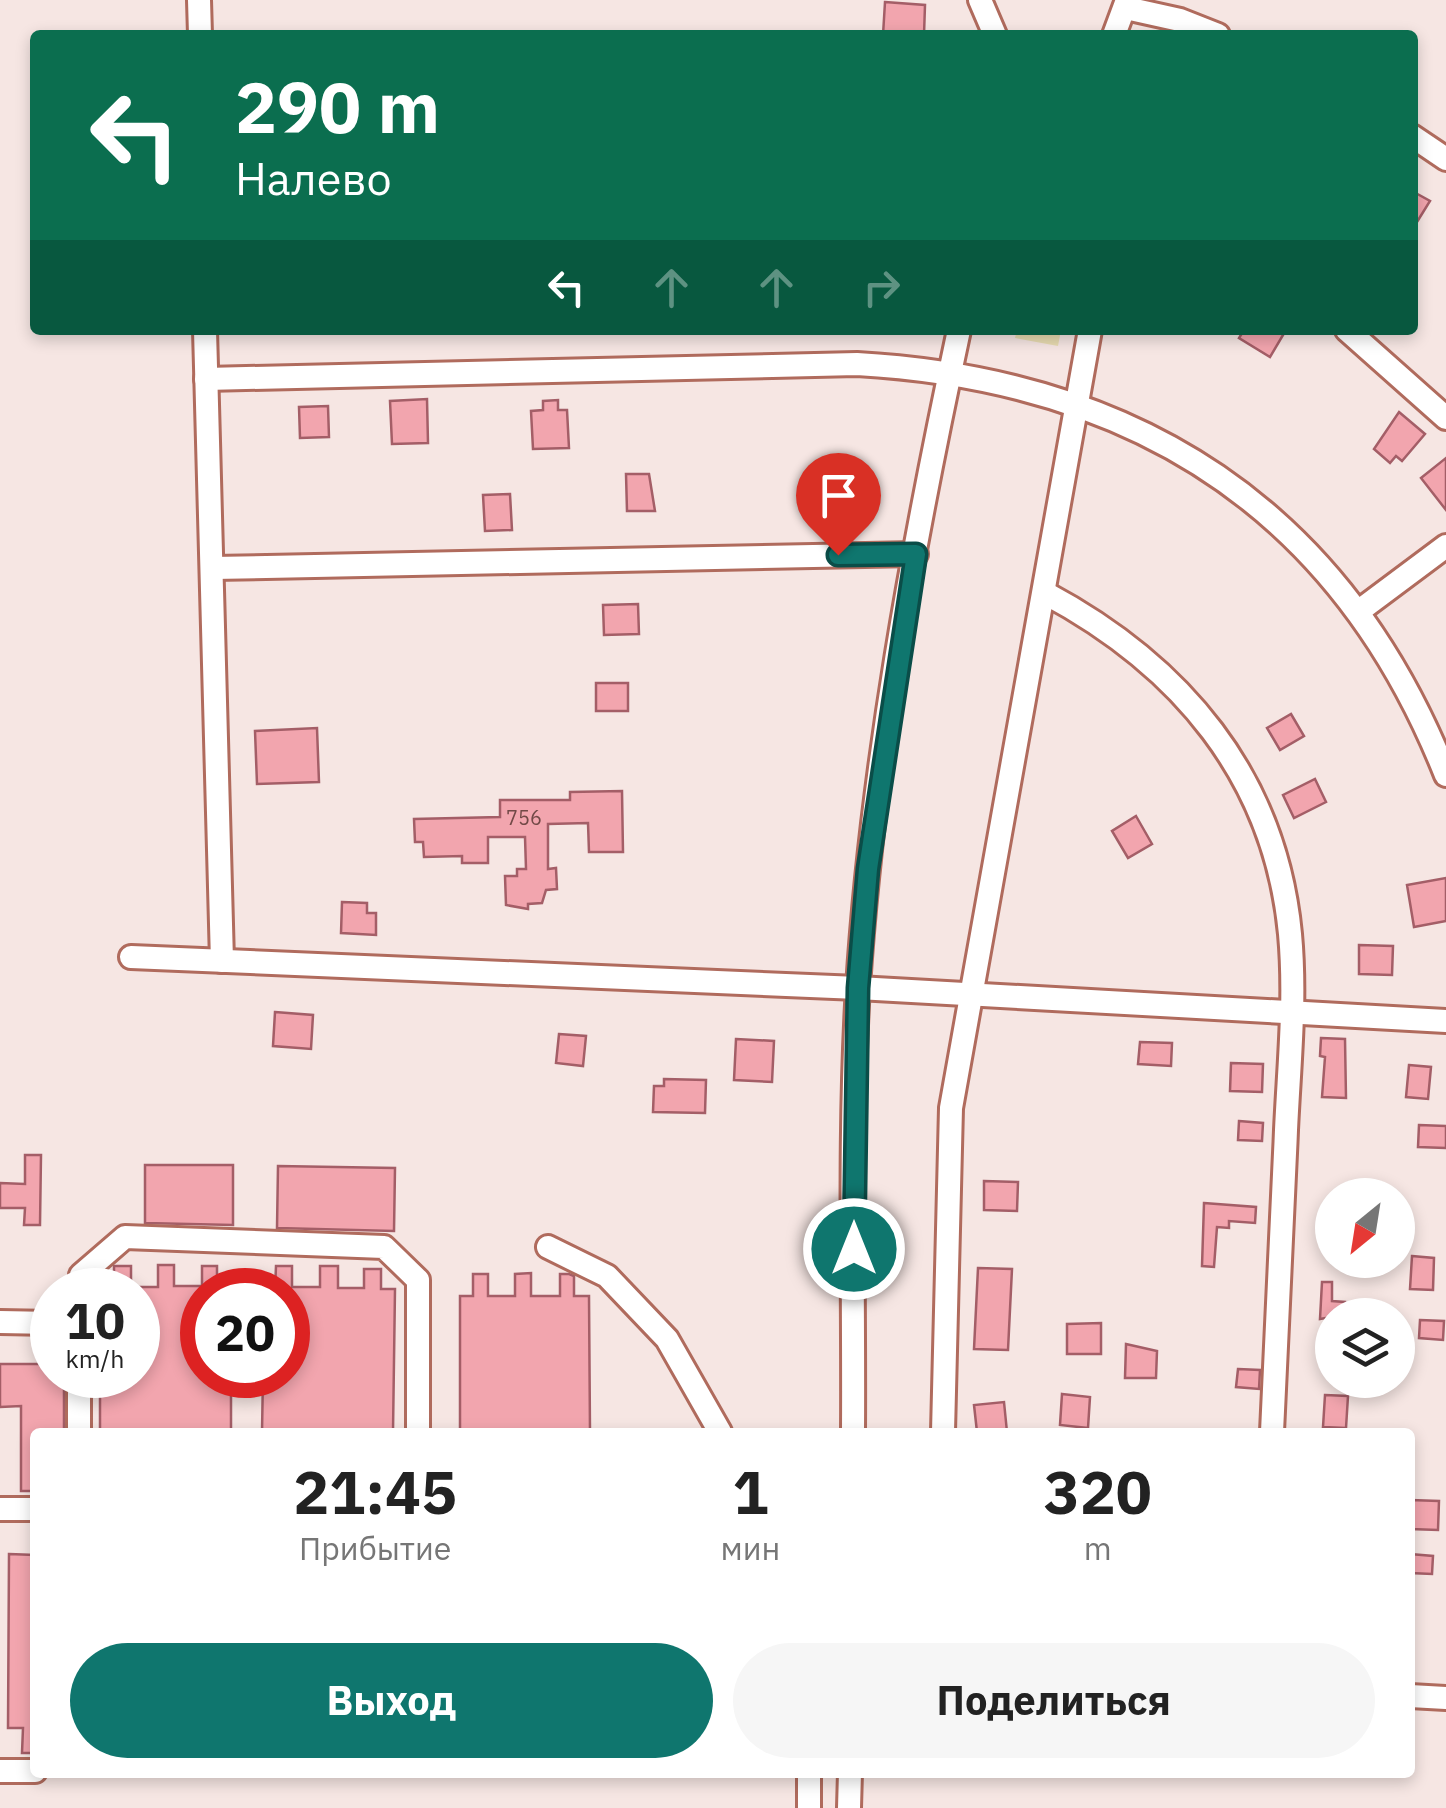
<!DOCTYPE html>
<html lang="ru">
<meta charset="utf-8">
<style>
body{margin:0;font-family:"IBM Plex Sans",sans-serif;background:#f6f6f6;color:#222;height:100vh;display:flex;flex-direction:column;font-size:38px;white-space:nowrap}
*{box-sizing:border-box;margin:0}
p{font-size:32px;color:#767676}
.icon{flex:none;width:55px;height:55px;fill:none;stroke:currentColor;stroke-width:2;stroke-linecap:round;stroke-linejoin:round}
.map{position:relative;flex:1;overflow:hidden}
.sheet{position:absolute;left:30px;top:1428px;width:1385px;height:350px;display:flex;flex-direction:column;background:#fff;border-radius:10px;box-shadow:0 5px 15px #0003}
.sheet>*{flex:none}
.guide{position:absolute;left:30px;top:30px;width:1388px;height:305px;border-radius:10px;box-shadow:0 5px 15px #0003;background:#0b6e4f;color:#fff;overflow:hidden}
.needle{width:65px;rotate:210deg}
.controls{position:absolute;left:1315px;top:1178px;display:grid;gap:20px}
.controls a{display:grid;place-items:center;width:100px;height:100px;border-radius:50%;background:#fff;box-shadow:0 5px 15px #0003;font-size:50px}
.speed{position:absolute;left:30px;top:1268px;display:flex;gap:20px;font-size:50px;font-weight:700;text-align:center}
.speed>*{display:grid;place-content:center;width:130px;height:130px;border-radius:50%;background:#fff;box-shadow:0 5px 15px #0003;line-height:1}
.speed small{font-size:25px;font-weight:400}
.speed .limit{border:15px solid #d22;background:#fff;color:#111}
.pin{position:absolute;display:grid;place-items:center;width:85px;height:85px;color:#fff;margin:-102px -42px;border-radius:50% 50% 50% 0;rotate:-45deg;box-shadow:0 0 10px #0007}
.pin .icon{rotate:45deg}
.me{position:absolute;width:110px;margin:-55px;rotate:0deg;stroke-linejoin:round;filter:drop-shadow(0 0 8px #0008)}
.turn{display:flex;align-items:center;gap:35px;height:210px;padding:0 40px;font-size:45px}
.turn .icon{width:130px;height:130px;stroke-width:2.5}
.turn b{display:block;font-size:70px;line-height:85px}
.lanes{display:flex;align-items:center;height:95px;padding:0 40px;background:#0003;justify-content:center;gap:50px;direction:ltr}
.lanes .off{opacity:.35}
.eta{display:flex;justify-content:space-evenly;align-items:center;height:170px;text-align:center}
.eta b{font-size:60px;font-weight:800;line-height:70px}
.primary-button{display:flex;gap:20px;margin-top:auto;padding:20px 40px}
.primary-button a{flex:1;height:115px;border-radius:60px;background:#0f766e;color:#fff;font-size:40px;font-weight:800;line-height:115px;text-align:center}
.primary-button a+a{background:#f6f6f6;color:#222}
.map>svg:first-child{display:block}
</style>
<div class="map">
<svg width="1446" height="1808" viewBox="0 0 1446 1808">
<rect width="100%" height="100%" fill="#f6e6e3"/>
<path fill="#e8dbb1" d="M1017,330H1061L1058,346L1015,338Z"/>
<g fill="#f2a5ae" stroke="#a45e67" stroke-width="2.5">
<path d="M885,2L925,5L924,35H883Z"/>
<path d="M1412,191L1430,201L1412,230Z"/>
<path d="M1244,330H1286L1270,357L1239,338Z"/>
<path d="M427,399L428,443L392,444L390,401Z"/>
<path d="M558,400V410H567L569,448L533,449L531,411L543,410V401Z"/>
<path d="M328,406L329,437L300,438L299,407Z"/>
<path d="M1399,412L1425,434L1402,461L1396,456L1390,463L1374,449Z"/>
<path d="M1446,458V510L1421,478Z"/>
<path d="M626,474H649L655,511H627Z"/>
<path d="M510,494L512,530L485,531L483,495Z"/>
<path d="M638,604L639,634L604,635L603,605Z"/>
<rect x="596" y="683" width="32" height="28"/>
<path d="M1291,714L1304,736L1280,750L1267,728Z"/>
<path d="M317,728L319,782L257,784L255,731Z"/>
<path d="M1315,779L1326,802L1294,818L1283,795Z"/>
<path d="M622,791L623,852H589L588,823L548,824V869L556,868L557,889L546,890L542,903L528,904V909L506,905L505,876H517V869H526L525,837H488V863H462V856L424,857L423,842H415L414,819L500,817V800H570V792Z"/>
<path d="M1136,816L1152,844L1128,858L1112,831Z"/>
<path d="M1446,878V921L1414,927L1407,885Z"/>
<path d="M342,902L367,903V913H376V935L341,933Z"/>
<path d="M1359,945L1393,946L1392,975L1359,974Z"/>
<path d="M275,1012L313,1015L311,1049L273,1046Z"/>
<path d="M559,1034L586,1036L583,1066L556,1063Z"/>
<path d="M1321,1038L1345,1039L1346,1098L1322,1097L1325,1057L1320,1056Z"/>
<path d="M736,1039L774,1041L772,1082L734,1080Z"/>
<path d="M1140,1042L1172,1043L1171,1066L1138,1064Z"/>
<path d="M1231,1063L1263,1064L1262,1092L1230,1091Z"/>
<path d="M1409,1065L1431,1067L1428,1099L1406,1097Z"/>
<path d="M664,1079L706,1080L705,1113L653,1112L654,1086H664Z"/>
<path d="M1239,1121L1263,1123L1262,1141L1238,1140Z"/>
<path d="M1419,1125L1446,1126V1148L1418,1147Z"/>
<path d="M25,1155H41L40,1225H24L25,1208H0V1183L25,1184Z"/>
<path d="M145,1165H233V1225L145,1223Z"/>
<path d="M278,1166L395,1168L394,1231L277,1228Z"/>
<path d="M984,1181L1018,1182L1017,1211L984,1210Z"/>
<path d="M1204,1203L1256,1207L1255,1223L1229,1221V1228L1217,1227L1214,1267L1202,1266Z"/>
<path d="M1412,1256L1434,1258L1433,1290L1410,1289Z"/>
<path d="M1353,1260H1377L1376,1274L1352,1273Z"/>
<path d="M158,1265H174V1286H202V1266H217V1290H202V1375H231V1432H100V1375H138V1287H158Z"/>
<rect x="114" y="1266" width="17" height="24"/>
<path d="M276,1266H292V1287H320V1266H338V1288H364V1269H381V1289H395L393,1432H262L263,1375H288V1290H275Z"/>
<path d="M978,1268L1012,1269L1008,1350L974,1349Z"/>
<path d="M531,1273V1296H560V1274H569L574,1276V1296H589L590,1432H460V1296H473V1274H488V1296H515V1274Z"/>
<path d="M1322,1282H1332V1301L1345,1302L1344,1315L1320,1319Z"/>
<path d="M1420,1320L1444,1321L1443,1340L1419,1338Z"/>
<path d="M1101,1323V1354H1067V1324Z"/>
<path d="M1126,1344L1157,1351L1156,1378H1125Z"/>
<path d="M0,1364H52V1375H64V1432H35V1491H21V1406L0,1407Z"/>
<path d="M1238,1369L1260,1370L1259,1389L1236,1387Z"/>
<path d="M1062,1394L1090,1397L1088,1428L1060,1425Z"/>
<path d="M1325,1395L1348,1396L1346,1428L1323,1427Z"/>
<path d="M1004,1402L1007,1432H977L974,1405Z"/>
<path d="M1410,1500L1439,1501L1438,1530L1410,1529Z"/>
<path d="M9,1554L35,1555V1753H22L23,1728H8Z"/>
<path d="M1410,1554L1433,1556L1432,1574L1410,1573Z"/>
</g>
<g fill="none" stroke-linecap="round" stroke-linejoin="round">
<g stroke="#b06b5d" stroke-width="28">
<g id="minor">
<path d="M199,0L200,35"/>
<path d="M980,0L995,35"/>
<path d="M1126,8L1180,20L1218,35"/>
<path d="M1114,35L1127,0"/>
<path d="M1412,136L1446,159"/>
<path d="M205,330L222,961"/>
<path d="M1347,330L1446,418"/>
<path d="M206,379L857,364C1137,380 1341,510 1446,775"/>
<path d="M213,568L916,554"/>
<path d="M1045,593C1180,665 1275,776 1290,934C1296,999 1289,1065 1286,1130C1282,1231 1277,1332 1272,1432"/>
<path d="M1359,611L1446,546"/>
<path d="M131,957L858,988L1446,1021"/>
<path d="M548,1247L607,1276L667,1339L720,1432"/>
<path d="M80,1290L81,1275L125,1237L384,1247L418,1280V1432"/>
<path d="M0,1322L52,1323"/>
<path d="M79,1375V1432"/>
<path d="M853,1432C854,1284 849,1135 858,987C872,767 913,545 959,330"/>
<path d="M943,1432L951,1108L1090,330"/>
<path d="M0,1509H35"/>
<path d="M1410,1696L1446,1698"/>
<path d="M0,1771H35"/>
<path d="M809,1808V1772"/>
<path d="M849,1808L850,1772"/>
</g>
</g>
<use href="#minor" stroke="#fff" stroke-width="22"/>
</g>
<g fill="none" stroke-linecap="round" stroke-linejoin="round">
<g stroke="#0a4d48" stroke-width="25">
<path id="route" d="M838,555L916,554L868,869L858,988L854,1249"/>
</g>
<use href="#route" stroke="#0f766e" stroke-width="18"/>
</g>
<g text-anchor="middle" stroke-width="8" stroke-linejoin="round" paint-order="stroke">
<g font-size="20" fill="#724947">
<text x="524" y="825">756</text>
</g>
</g>
</svg>
<div class="controls">
<a><svg class="needle" viewBox="-14 -14 28 28"><path d="M0-13l5 13h-10z" fill="#e53935"/><path d="M0 13l5-13h-10z" fill="#767676"/></svg></a>
<a><svg class="icon" aria-label="layers" viewBox="0 0 24 24"><path d="M12 4l9 5-9 5-9-5zM3 14l9 5 9-5"/></svg></a>
</div>
<div class="speed"><div>10<small>km/h</small></div><div class="limit">20</div></div>
<div class="pin" style="left:838px;top:555px;background:#d93025"><svg class="icon" aria-label="arrive" viewBox="0 0 24 24"><path d="M6 21V4h12l-3 4 3 4H6"/></svg></div>
<svg class="me" style="left:854px;top:1249px" viewBox="-20 -20 40 40"><circle r="17" fill="#0f766e" stroke="#fff" stroke-width="3"/><path d="M0-11L8 9 0 5-8 9z" fill="#fff"/></svg>
<div class="guide">
<div class="turn"><svg class="icon" aria-label="left" viewBox="0 0 24 24"><path d="M17 20v-9H6M10 6l-5 5 5 5"/></svg><div><b>290 m</b>Налево</div></div>
<div class="lanes"><svg class="icon" aria-label="left" viewBox="0 0 24 24"><path d="M17 20v-9H6M10 6l-5 5 5 5"/></svg><svg class="icon off" aria-label="ahead" viewBox="0 0 24 24"><path d="M12 20V5M6 11l6-6 6 6"/></svg><svg class="icon off" aria-label="ahead" viewBox="0 0 24 24"><path d="M12 20V5M6 11l6-6 6 6"/></svg><svg class="icon off" aria-label="right" viewBox="0 0 24 24"><path d="M7 20v-9h11M14 6l5 5-5 5"/></svg></div>
</div>
<section class="sheet">
<div class="eta">
<div><b>21:45</b><p>Прибытие</p></div>
<div><b>1</b><p>мин</p></div>
<div><b>320</b><p>m</p></div>
</div>
<div class="primary-button"><a>Выход</a><a>Поделиться</a></div>
</section>
</div>
